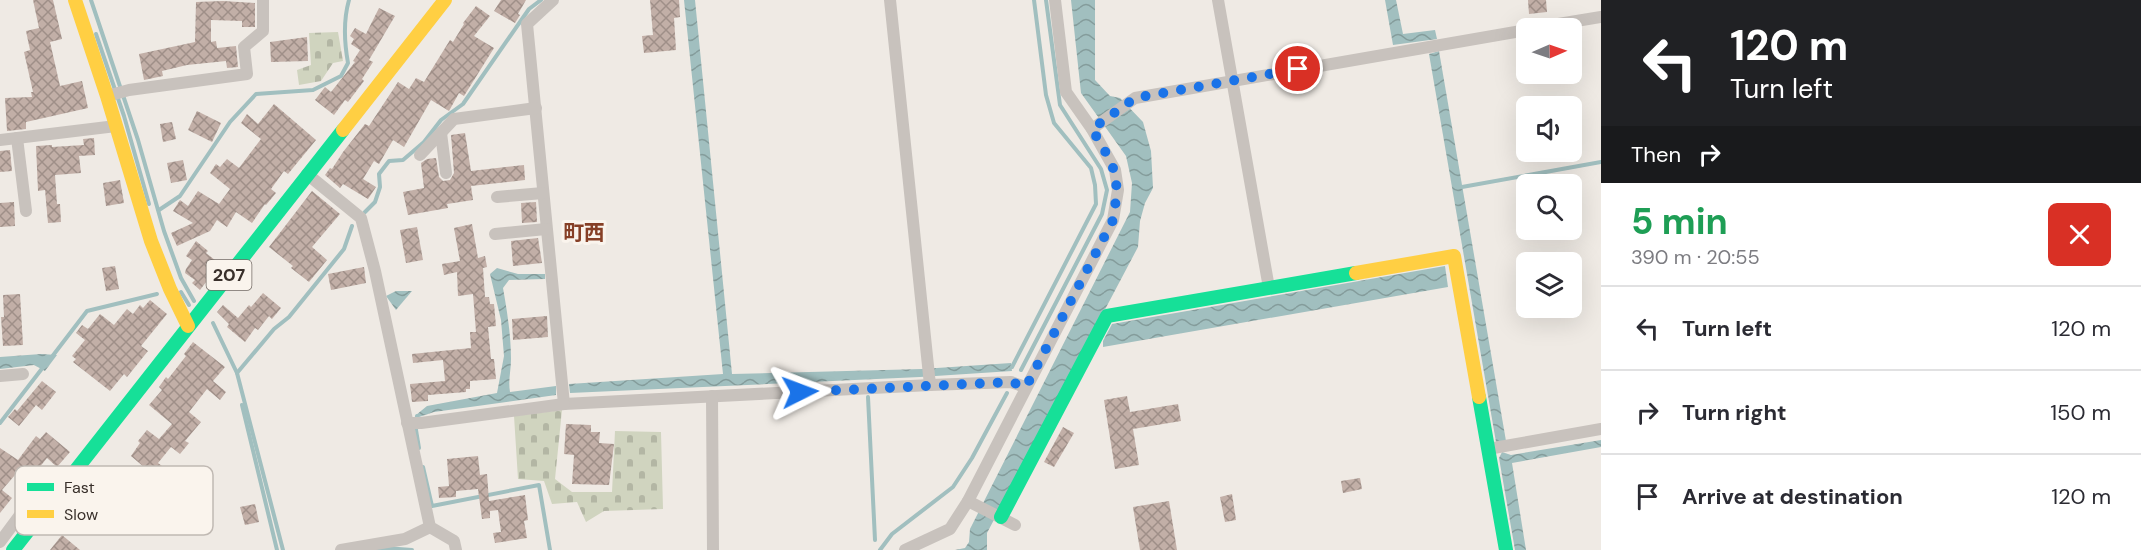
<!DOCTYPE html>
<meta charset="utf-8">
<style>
body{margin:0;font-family:"DM Sans","Noto Sans JP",sans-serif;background:#f7f7f7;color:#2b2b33;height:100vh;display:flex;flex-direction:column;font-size:22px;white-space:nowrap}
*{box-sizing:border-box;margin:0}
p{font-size:20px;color:#7c7c81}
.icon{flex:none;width:33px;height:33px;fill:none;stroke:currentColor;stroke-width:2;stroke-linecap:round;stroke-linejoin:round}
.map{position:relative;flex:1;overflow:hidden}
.details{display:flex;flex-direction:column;background:#fff;width:540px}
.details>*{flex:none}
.guide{background:#202124;color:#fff;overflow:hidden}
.needle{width:39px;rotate:88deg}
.controls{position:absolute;left:1516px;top:18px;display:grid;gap:12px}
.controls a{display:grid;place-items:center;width:66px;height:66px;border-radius:9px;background:#fff;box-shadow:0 6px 24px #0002;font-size:30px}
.pin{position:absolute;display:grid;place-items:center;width:51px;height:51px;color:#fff;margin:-26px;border:3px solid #fff;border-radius:50%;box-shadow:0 2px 6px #0007}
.me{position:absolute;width:66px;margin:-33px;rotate:87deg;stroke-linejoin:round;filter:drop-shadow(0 0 4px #0008)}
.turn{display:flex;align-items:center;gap:21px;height:126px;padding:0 30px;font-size:27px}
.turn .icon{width:78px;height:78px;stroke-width:2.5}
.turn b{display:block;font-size:42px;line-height:51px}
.then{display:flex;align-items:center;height:57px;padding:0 30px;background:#0003;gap:12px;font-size:22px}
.round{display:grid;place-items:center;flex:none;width:63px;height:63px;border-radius:9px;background:#f7f7f7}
.summary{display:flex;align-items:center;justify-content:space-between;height:102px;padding:0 30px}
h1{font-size:36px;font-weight:700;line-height:45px;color:#1e9e55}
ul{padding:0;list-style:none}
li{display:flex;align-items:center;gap:18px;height:84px;padding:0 30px;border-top:2px solid #e1e1e2}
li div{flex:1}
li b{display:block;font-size:22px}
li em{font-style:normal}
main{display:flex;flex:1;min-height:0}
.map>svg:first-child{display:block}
</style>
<main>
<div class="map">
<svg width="1601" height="550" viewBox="0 0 1601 550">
<defs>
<pattern id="cemetery-stones" width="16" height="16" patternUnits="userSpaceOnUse" patternTransform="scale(1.5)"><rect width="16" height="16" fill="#d0d4bf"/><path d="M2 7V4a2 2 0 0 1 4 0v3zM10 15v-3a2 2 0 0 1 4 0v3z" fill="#b3b6a4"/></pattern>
<pattern id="water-waves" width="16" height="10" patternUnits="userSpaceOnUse" patternTransform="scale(1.5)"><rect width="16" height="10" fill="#a1bfbf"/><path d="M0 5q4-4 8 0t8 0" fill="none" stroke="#849c9b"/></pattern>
<pattern id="building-cross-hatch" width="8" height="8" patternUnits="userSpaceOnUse" patternTransform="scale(1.5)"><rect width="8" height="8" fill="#c2afa7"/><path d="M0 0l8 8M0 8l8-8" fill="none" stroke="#9f8f88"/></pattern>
</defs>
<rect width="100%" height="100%" fill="#efeae4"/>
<g fill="url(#cemetery-stones)">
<path d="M338,32L343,61L333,63L321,81L299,85L297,70L311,65L309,33Z"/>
<path d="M562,410L555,479L572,492H612L615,431L661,432L663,509L604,511L586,522L577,502L552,504L544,481L518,479L514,416Z"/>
</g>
<g fill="url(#water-waves)">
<path d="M684,0H695L732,374L922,369L1011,363L1012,371L920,377L570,393L569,384L723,374Z"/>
<path d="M1071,0H1095V80L1110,96L1120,98L1143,122L1151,151L1153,188L1145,203L1140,221L1138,247L987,533V550H955L965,548L969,542L970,529L1130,212L1132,183L1126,156L1081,93Z"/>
<path d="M1385,0H1396L1403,34L1435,30L1437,39L1393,45Z"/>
<path d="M1439,51L1506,441L1496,442L1429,54Z"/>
<path d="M1445,266L1448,287L1103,347V341L1112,324Z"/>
<path d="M497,268L518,274H545V279L509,280L503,288C507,311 511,335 511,359C511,371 508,380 510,392L556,386V395L434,412L419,417L416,415L427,406L497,393L504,356L501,320L490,274Z"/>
<path d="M396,291H412L396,310L386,296Z"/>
<path d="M41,354L57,355L45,371L34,365L0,369V357Z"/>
<path d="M1601,440V447L1512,463L1526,550H1515L1499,458L1502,452L1511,455Z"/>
</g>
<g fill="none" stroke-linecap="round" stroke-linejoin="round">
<g stroke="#a1bfbf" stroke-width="4">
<path d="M91,0L138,140L164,231L181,278L194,301"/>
<path d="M96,34L124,116L149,204"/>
<path d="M1462,187L1601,162"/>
<path d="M159,210L180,196L230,122L256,94L313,90L341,76L348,63C344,41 343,21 349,0"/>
<path d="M365,212L375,202L380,187L379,174L389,161L403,160L424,142L441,120L463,104L529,9L541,0"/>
<path d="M181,292L189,305"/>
<path d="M213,323L237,373L283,550"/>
<path d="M51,358L87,311L157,294"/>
<path d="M1012,367L1096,204L1095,185L1091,168L1054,123L1046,95L1034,0"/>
<path d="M1021,370L1102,214L1107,190L1101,169L1060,105L1046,0"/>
<path d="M237,373L274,329L289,317L344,249L352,226"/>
<path d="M868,397L875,540"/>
<path d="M242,405L277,550"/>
<path d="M417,416L416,430L419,448"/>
<path d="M0,423L44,366"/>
<path d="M423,467L432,506L539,485L550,550"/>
<path d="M377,550L385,548L412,550"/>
<path d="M880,550L892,534L953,487L972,458L1007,393"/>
</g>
</g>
<g fill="url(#building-cross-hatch)">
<path d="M33,0H53L62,39L50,42L60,86L82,81L88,108L26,122V129L7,131L5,98L32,97L31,92H33L24,52L30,50L26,31L39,28Z"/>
<path d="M501,0H526L518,14L520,15L515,23L494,11Z"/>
<path d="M650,0H679L680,17L674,18L676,50L644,53L642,36L653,35Z"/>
<path d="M1528,0H1546L1547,12L1529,14Z"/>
<path d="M223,1L255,3V27H242V21L211,20V42L216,41L217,48L236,46L238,67L227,68L226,61L187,65L162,71L163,76L144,80L139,54L195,42L196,2Z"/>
<path d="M476,6L490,16L474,36L494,48L464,96L459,93L449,111L431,100L404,147L393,140L379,164L374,161L363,179L376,187L368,199L343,184L340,188L325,175L330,168L332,169L343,152L365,124L369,126L398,82L409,89L416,78L424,82L450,40L453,42L464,24L463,23Z"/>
<path d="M379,8L395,16L369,60L373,62L362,79L364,81L348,102L345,100L334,115L315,100L325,87L331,92L355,62L353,61L360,50L351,44L354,39L350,36L355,28L366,34Z"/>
<path d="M307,37L308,61L271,62L270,42Z"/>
<path d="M274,104L316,140L288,174L284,171L271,189L276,193L266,205L265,204L252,223L236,212L227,227L217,220L210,231L177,246L171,233L193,223L173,211L180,200L188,206L198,191L219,204L230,189L210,173L216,164L220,167L227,159L239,168L261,139L241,123L247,114L258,124Z"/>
<path d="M197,111L221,123L212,142L188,130Z"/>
<path d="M172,122L176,139L163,142L160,124Z"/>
<path d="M465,133L471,171L524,165L525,180L471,186L473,200L447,204L448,208L408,215L403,192L424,188L421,163L427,159L436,158L439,177L443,181L450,180L454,173L451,135Z"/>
<path d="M94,138L95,155L79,156L81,173L55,175L57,204H60L61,222L48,223L45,190L38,191L36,146L52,145V147L84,145L83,139Z"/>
<path d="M10,150L12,171L0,172V151Z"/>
<path d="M183,160L187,180L171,183L167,163Z"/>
<path d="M120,180L124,203L106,206L103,183Z"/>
<path d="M312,191L340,214L312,247L327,260L309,282L291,268L293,266L269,247Z"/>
<path d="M14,202L15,226L0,227V203Z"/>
<path d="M536,202L537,222L522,223L521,203Z"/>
<path d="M472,224L478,258L485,256L487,267L483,268L485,297H489L490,304H494L496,326L488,327L491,359H494L496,379L470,381V389H466V392L428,395V401L412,402L410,384L445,381L443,360L413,363L412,354L471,348L470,332H476L473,294L458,296L457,272L444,275L442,264L460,261L454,228Z"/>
<path d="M417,227L423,260L406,263L400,230Z"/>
<path d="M538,238L542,263L513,266L511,241Z"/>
<path d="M196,241L208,251L206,253L220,264L200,290L192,283L195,280L185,273L186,269L192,260L186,256Z"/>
<path d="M115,266L119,289L106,291L102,268Z"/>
<path d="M364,267L366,283L331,290L328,274Z"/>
<path d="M263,293L281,308L272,319L269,316L258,330L255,328L245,342L227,327L229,324L217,312L223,305L238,318L249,305L251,307Z"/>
<path d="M20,294L23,345L3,346L1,317H4L3,295Z"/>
<path d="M150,300L167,314L141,346L148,351L127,377L124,374L110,391L73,362L76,359L72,356L85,340L76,333L82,325L88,329L100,314L114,325L127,309L133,314L140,305L143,308Z"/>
<path d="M547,316L548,337L513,340L512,319Z"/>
<path d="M193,342L225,367L213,381L226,392L220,400L207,389L189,412L201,422L185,441L189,443L180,454L171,447L158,463L166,469L158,479L131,456L140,443L138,441L147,430L159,439L172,424L149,405L162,390L159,387L166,377L168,379L186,356L184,354Z"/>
<path d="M42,381L56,392L42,410L36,405L19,426L8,417L15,409L17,411Z"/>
<path d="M1127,396L1130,412L1178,404L1181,421L1133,429L1139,465L1115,469L1104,400Z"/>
<path d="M566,424L591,425V432H600L599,443L614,444L609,485L572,484L574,455L564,454Z"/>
<path d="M1063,427L1074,433L1054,467L1044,462Z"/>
<path d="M46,432L70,452L57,467L47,458L26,484L15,475L2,490L12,498L0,513V448L18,460L36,436L40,439Z"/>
<path d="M478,456L480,475L487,474L489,501L525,495L528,520L524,521L527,538L495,543L493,533L501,532L498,510L490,511V518L482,519L478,489L456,491V497L439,498L438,487L449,486L447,459Z"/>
<path d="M1360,478L1362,489L1343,493L1341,481Z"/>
<path d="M1232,494L1236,520L1225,522L1220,497Z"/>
<path d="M1169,501L1177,550H1140L1133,507Z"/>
<path d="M255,504L259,522L245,525L240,507Z"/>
<path d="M62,535L80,550H50Z"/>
</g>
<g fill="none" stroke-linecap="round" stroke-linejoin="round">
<g stroke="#c8c2bd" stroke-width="12">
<path d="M553,0L527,24L564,404L930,385"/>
<path d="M890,0L930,385L1011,382L1025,387"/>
<path d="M1218,0L1269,288"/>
<path d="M1534,28L1601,17"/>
<path d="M107,96L129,90L247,74L244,47L263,31V0"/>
<path d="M1092,129L1135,98L1527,30"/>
<path d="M441,133L446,173"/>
<path d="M17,138L26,211"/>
<path d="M0,140L116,126"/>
<path d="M420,155L454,119L536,108"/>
<path d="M307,174L361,218L375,271L430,527L454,541L456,550"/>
<path d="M497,197L543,193"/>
<path d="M495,234L546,229"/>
<path d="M0,376L23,374"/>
<path d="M712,396L713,550"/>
<path d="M407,423H421L564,404"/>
<path d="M1488,449L1601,429"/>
<path d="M968,501L1015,525"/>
<path d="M0,542L23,511L29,514H40"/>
<path d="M341,550L405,539L430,527"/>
<path d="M905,550L950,529L968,501L1113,220L1118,190L1115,170L1092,129L1066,92L1055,0"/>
</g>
<g stroke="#16e098" stroke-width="14">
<path d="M1479,397L1506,550"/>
<path d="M1001,517L1107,316L1356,273"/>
<path d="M13,550L343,130"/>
</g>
<g stroke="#ffcf43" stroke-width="14">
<path d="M75,0L107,96L151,241L170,289L188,326"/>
<path d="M343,130L445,0"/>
<path d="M1356,273L1454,256L1479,397"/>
</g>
</g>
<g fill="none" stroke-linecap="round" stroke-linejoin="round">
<path stroke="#1a73e8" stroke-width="10" stroke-dasharray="0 18" d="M800,392L1011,382L1026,387L1113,220C1121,172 1115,169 1092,129L1135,98L1298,69"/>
</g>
<g text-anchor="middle" stroke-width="6" stroke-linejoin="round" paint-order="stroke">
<rect fill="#faf4ed" stroke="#736b65" stroke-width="1.5" x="206.5" y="260" width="45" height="30" rx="4.5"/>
<g font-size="18" font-weight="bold" fill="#39302b">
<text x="229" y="281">207</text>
</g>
<g font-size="21" font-weight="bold" fill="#863f26" stroke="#faf4ed">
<text x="584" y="240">町西</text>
</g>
</g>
<rect x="15" y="466" width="198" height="69" rx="9" fill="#faf4ed" stroke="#c0b9b3" stroke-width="1.5"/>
<rect x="27" y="483" width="27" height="8" fill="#16e098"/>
<rect x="27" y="510" width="27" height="8" fill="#ffcf43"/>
<g font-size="16" fill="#39302b">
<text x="64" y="493">Fast</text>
<text x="64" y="520">Slow</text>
</g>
</svg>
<div class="controls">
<a><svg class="needle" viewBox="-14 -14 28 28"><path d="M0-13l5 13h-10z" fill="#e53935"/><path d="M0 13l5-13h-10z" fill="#7c7c81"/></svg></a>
<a><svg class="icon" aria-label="sound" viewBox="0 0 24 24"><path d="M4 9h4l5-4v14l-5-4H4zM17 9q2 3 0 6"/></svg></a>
<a><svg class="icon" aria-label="search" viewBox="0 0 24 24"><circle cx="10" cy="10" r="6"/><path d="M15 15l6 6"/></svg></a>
<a><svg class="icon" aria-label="layers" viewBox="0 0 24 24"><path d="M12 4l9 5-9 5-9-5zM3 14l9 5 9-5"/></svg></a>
</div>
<div class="pin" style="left:1298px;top:69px;background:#d93025"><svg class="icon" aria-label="arrive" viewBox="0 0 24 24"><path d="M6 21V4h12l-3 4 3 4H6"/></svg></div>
<svg class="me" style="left:800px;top:392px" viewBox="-20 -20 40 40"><path d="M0-17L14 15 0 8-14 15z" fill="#1a73e8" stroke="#fff" stroke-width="4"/></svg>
</div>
<section class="details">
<div class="guide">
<div class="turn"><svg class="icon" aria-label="left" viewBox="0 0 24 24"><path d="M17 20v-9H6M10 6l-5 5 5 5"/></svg><div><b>120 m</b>Turn left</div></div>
<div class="then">Then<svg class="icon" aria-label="right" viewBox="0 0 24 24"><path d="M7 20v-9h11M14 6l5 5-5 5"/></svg></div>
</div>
<div class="summary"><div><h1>5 min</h1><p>390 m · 20:55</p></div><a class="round" style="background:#d93025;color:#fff"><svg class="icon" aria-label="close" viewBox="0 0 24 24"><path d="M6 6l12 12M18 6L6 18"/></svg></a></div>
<ul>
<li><svg class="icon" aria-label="left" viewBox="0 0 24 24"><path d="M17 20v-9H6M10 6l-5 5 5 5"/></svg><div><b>Turn left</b></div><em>120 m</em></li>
<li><svg class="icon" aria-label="right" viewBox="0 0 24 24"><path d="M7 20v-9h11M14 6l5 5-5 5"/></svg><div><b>Turn right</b></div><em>150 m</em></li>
<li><svg class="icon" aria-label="arrive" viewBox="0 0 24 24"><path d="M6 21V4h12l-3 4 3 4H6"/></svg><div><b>Arrive at destination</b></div><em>120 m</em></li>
</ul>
</section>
</main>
